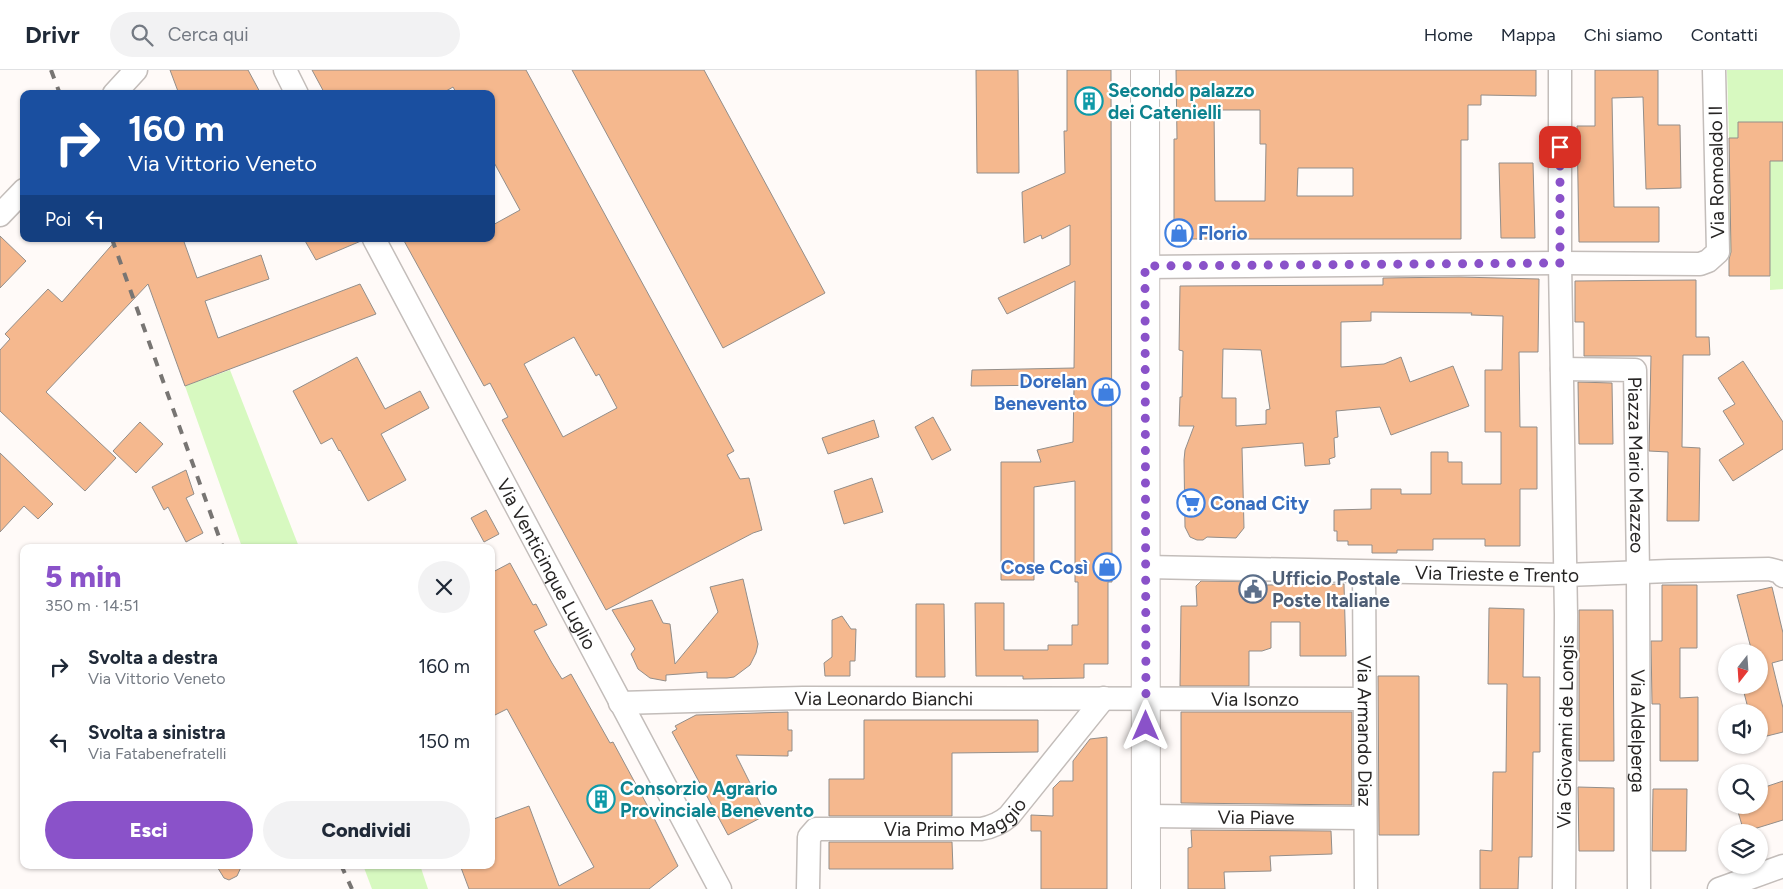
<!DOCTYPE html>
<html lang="it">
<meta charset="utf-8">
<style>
body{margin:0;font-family:Figtree,sans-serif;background:#f2f2f3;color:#1f2937;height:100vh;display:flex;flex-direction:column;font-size:19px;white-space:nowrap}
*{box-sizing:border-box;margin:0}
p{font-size:16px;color:#747a83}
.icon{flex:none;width:28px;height:28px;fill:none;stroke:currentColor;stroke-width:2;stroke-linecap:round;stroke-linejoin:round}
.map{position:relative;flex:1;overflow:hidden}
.side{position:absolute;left:20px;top:474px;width:475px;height:325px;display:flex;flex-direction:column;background:#fff;border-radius:10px;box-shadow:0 1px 4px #0004}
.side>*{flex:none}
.banner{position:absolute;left:20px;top:20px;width:475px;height:152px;border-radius:10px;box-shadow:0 1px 4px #0004;background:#1a4fa0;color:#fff;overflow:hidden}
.needle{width:32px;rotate:197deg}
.buttons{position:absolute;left:1718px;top:574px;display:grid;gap:10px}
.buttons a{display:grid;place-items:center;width:50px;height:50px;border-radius:50%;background:#fff;box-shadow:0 1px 4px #0004;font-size:25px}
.pin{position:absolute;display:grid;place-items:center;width:42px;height:42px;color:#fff;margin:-21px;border-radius:10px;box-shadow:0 2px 8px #0006}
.me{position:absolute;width:55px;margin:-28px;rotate:0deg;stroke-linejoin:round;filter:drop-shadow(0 0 4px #0008)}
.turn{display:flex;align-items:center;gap:18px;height:105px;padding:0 25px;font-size:22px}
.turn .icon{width:65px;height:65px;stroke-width:2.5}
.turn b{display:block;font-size:35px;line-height:42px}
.then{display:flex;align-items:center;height:48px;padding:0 25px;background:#0003;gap:10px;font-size:19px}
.round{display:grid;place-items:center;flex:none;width:52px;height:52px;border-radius:26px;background:#f2f2f3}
.summary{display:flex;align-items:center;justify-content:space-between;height:85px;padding:0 25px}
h1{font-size:30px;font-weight:800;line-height:38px;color:#8a52c9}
.primary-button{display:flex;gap:10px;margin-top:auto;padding:10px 25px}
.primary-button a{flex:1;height:58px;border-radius:30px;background:#8a52c9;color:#fff;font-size:20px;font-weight:800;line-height:58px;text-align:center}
.primary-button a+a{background:#f2f2f3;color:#1f2937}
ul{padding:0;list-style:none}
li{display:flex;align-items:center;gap:15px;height:75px;padding:0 25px}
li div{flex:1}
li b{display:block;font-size:19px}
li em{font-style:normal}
header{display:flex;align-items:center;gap:30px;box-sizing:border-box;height:70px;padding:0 25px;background:#fff;border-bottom:1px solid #e0e1e3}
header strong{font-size:24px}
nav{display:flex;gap:28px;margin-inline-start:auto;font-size:18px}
.search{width:350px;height:45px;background:#f2f2f3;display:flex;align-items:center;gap:12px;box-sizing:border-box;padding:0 18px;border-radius:28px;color:#747a83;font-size:19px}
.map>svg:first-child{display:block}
</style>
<header>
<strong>Drivr</strong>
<div class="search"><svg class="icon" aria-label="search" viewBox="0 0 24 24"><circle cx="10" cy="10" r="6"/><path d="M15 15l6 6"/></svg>Cerca qui</div>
<nav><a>Home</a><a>Mappa</a><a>Chi siamo</a><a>Contatti</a></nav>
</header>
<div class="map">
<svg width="1783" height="819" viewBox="0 0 1783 819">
<rect width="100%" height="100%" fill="#fffaf8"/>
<g fill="#d7f9c0">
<path d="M1727,0H1783V219L1770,220V206H1729V68Z"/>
<path d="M230,300L299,477H242L185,316Z"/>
<path d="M363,795H420L428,819H372Z"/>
</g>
<g fill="#f5b88e" stroke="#938e8a" fill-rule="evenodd">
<path d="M170,0H248L261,24H179Z"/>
<path d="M312,0H526L734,381L727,385L740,409L749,408L762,460L753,463L606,540L502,350L508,347L490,313L484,316L403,169H491V156L520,140L491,87V24H457L453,17L441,24H325ZM574,267L596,306L599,304L617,338L563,367L524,294Z"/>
<path d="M572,0H704L825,223L723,278Z"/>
<path d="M976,0H1018L1019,103H977Z"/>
<path d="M1067,0H1111L1112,512H1108V594H1084V608L1023,609V606H976L975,533H1004V580H1048V575H1072V555H1078V512H1075V411L1034,417V510H1001V392H1041L1037,380L1073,372L1074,317L1060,315L971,316L972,300L1074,298L1075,211L1007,244L998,228L1070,195V155L1042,169L1041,165L1024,173L1022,122L1065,103L1064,61H1067Z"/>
<path d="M1176,0H1536V26L1481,25V35H1468V70H1461V169H1174V69H1177ZM1214,40H1260V74H1266L1265,131H1215ZM1298,98H1353V126H1297Z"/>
<path d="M1595,0H1658V55H1680L1681,118L1646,119L1643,27L1612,28L1614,137H1659V172H1579L1577,56H1595Z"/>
<path d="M1738,52H1783V91H1770V206H1729V189L1731,182L1729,68H1738Z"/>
<path d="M1499,93H1533L1535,168H1501Z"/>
<path d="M0,166L26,191L0,218Z"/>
<path d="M117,169H183L197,208L261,185L269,209L205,231L218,268L360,214L376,244L185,316L148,214L46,322L116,388L85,421L0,341V280L10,269L5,264L48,219L62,232Z"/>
<path d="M304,169H361V171L316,190Z"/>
<path d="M1459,207L1539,209L1538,282H1519L1520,357H1537V419H1520V476H1485V469H1433V480H1397V483H1372V475H1348V471H1337V461H1334V440L1371,439V419H1401V424H1431V382H1448V392H1462V414H1501V362H1485V300H1502L1503,246L1471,245L1472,243L1371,242V251L1341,252V297L1384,294L1401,287L1410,312L1453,296L1469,336L1391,365L1380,337L1336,341L1338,367L1334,368L1335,387L1329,389L1330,394L1305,396L1303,373L1242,378L1244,458L1236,468L1207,467L1203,470H1197L1190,467L1185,457L1184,390L1185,380L1194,356H1179L1180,327H1182L1183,281L1179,280L1180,216L1383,215V208ZM1223,279L1261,280L1270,339L1266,340V354L1236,356V328H1222Z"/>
<path d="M1696,210V267H1709L1710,285H1683L1682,377L1700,378L1699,451H1667L1668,382L1649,381L1651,286H1584V252H1575V211Z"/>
<path d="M357,287L385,339L420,321L429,338L381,364L406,410L368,431L340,380L339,381L332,368L321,374L293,321Z"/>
<path d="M1743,291L1783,352V379L1733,411L1719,390L1744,374L1723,341L1735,334L1718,308Z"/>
<path d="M1578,312L1612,313L1613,374H1579Z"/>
<path d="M933,347L951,380L932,390L915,357Z"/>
<path d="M874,350L879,367L828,384L822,368Z"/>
<path d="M140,352L163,374L136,403L113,381Z"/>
<path d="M0,383L53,434L38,449L24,436L0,462Z"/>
<path d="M186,400L194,424L186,428L203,463L186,472L168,437L164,440L152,417Z"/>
<path d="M872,408L883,442L844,454L834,421Z"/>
<path d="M486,440L499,464L484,472L471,448Z"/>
<path d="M510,493L533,535L536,534L547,555L534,561L552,593L562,609L571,604L610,673L613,672L653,746L678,796L649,819H469L460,795H491V750L529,736L559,816L594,797L507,639L491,647V503Z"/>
<path d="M743,509L758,574L756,583L750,595L734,607L727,608H707V602L666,605V611L650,608L638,599L631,584L635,579L612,540L652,530L663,553L670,554L675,594L718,542L710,517Z"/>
<path d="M1201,511L1266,512V515L1344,514L1346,586H1300V552H1271V578L1262,581H1249V616H1180L1181,536H1197L1196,516Z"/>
<path d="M1662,515H1697V578H1680V628L1698,627V691H1660V634H1652L1651,571H1662Z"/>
<path d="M1772,517L1783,563V590L1772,593L1783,638V662L1759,668V642H1749L1742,615H1759V582H1752L1737,525Z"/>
<path d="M916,534H944L945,607H916Z"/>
<path d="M1489,538L1524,539L1523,607H1540V682H1533L1532,787H1519L1518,819H1480V780L1492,781L1493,702H1506L1507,614H1488Z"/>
<path d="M1579,540H1613L1614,691H1579Z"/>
<path d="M842,546L851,559H856L855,591H850V606H825L824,593L832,587V550Z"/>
<path d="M1378,606H1419V765H1379Z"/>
<path d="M788,642V660H792V681H788V686L736,685L766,745L728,765L672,662L677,659L675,656L696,645Z"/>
<path d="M1181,642H1352V735L1181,733Z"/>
<path d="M864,650H1038V682L952,683V746H829V709H864Z"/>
<path d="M1107,667V819H1041V761H1031V745L1053,746V718L1060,711H1073V691L1090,669Z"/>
<path d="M1783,711V750L1744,762L1736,735H1759V719Z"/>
<path d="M1578,717L1614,718V781H1579Z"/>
<path d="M1653,719H1687L1686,781H1652Z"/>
<path d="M1191,760L1331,761L1332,784L1270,786L1271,801L1224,802L1225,819H1188V778L1192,777Z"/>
<path d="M829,772H952L953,799H829Z"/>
<path d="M216,795H242L237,806L229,810L224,808Z"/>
</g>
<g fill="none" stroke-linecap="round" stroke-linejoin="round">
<g stroke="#c3bdba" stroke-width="25">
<g id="street">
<path d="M285,0L297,24"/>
<path d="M1560,0V193L1566,545L1564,819"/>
<path d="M114,24L136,0"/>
<path d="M0,145L24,120"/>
<path id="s1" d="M374,169L720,819"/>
<path d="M1145,197L1560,193L1700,194L1708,191L1718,182L1714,0"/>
<path id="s2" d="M1562,299L1635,300L1638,502L1639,819"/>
<path id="s3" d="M1146,497L1566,505L1669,501L1769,499L1780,502L1783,506"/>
<path id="s4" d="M1364,502L1366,819"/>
<path id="s5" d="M620,633L803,628L1364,629"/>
<path id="s6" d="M1146,746L1365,748"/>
<path id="s7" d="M808,819L809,767L816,759H981C992,757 1000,754 1009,746L1104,628"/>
<path d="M1719,819L1783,796"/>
</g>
</g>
<g stroke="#c3bdba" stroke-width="30">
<path id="secondary" d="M1145,0L1146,819"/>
</g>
<use href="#street" stroke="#fff" stroke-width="22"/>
<use href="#secondary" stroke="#fff" stroke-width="28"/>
<g stroke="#787573" stroke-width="4" stroke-dasharray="9 9" stroke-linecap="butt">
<path d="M51,0L60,24"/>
<path d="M112,169L223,478"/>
<path d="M341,795L352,819"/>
</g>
</g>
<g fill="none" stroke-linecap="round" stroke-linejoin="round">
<path stroke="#8a52c9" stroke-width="9" stroke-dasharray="0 16.2" d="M1146,656L1145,196L1560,193V77"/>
</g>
<defs>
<g id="building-ring" transform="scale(1.4375)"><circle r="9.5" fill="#fff" stroke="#0f9aa8" stroke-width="1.5"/><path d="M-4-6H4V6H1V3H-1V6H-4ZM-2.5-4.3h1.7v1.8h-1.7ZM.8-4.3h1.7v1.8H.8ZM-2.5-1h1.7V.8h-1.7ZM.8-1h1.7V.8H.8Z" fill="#0f9aa8"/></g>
<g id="shop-ring" transform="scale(1.4375)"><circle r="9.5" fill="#fff" stroke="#3f7fe0" stroke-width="1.5"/><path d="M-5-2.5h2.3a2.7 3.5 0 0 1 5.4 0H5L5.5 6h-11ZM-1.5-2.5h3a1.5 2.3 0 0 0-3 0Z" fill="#3f7fe0"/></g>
<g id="supermarket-ring" transform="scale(1.4375)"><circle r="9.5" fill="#fff" stroke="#3f7fe0" stroke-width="1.5"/><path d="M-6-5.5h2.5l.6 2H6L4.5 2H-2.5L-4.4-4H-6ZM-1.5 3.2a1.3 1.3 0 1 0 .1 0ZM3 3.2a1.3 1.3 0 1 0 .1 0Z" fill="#3f7fe0"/></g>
<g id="civic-ring" transform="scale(1.4375)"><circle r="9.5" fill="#fff" stroke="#5c6f8a" stroke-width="1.5"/><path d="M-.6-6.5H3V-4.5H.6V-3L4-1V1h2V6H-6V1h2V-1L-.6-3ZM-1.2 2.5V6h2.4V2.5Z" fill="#5c6f8a"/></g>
</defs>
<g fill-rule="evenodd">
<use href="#building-ring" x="1089" y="31"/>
<use href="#shop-ring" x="1179" y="163"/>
<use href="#shop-ring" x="1106" y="322"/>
<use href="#supermarket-ring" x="1191" y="433"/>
<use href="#shop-ring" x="1107" y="497"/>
<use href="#civic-ring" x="1253" y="519"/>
<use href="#building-ring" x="601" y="729"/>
</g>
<g text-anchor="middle" stroke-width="4.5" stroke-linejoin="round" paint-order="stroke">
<g font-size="19" font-weight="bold" fill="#0d838f" stroke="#fff" text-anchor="start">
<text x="1108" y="27">Secondo palazzo<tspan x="1108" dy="22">dei Catenielli</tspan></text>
<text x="620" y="725">Consorzio Agrario<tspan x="620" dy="22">Provinciale Benevento</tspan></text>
</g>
<g font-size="19" fill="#272524" stroke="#fff">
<text transform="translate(1716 102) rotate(-91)" y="7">Via Romoaldo II</text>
<text dy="7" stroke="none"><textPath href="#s2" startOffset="168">Piazza Mario Mazzeo</textPath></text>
<text dy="7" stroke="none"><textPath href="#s1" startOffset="368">Via Venticinque Luglio</textPath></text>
<text dy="7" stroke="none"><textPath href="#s3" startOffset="351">Via Trieste e Trento</textPath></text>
<text dy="7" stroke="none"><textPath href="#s5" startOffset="635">Via Isonzo</textPath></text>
<text dy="7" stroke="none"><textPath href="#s5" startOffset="264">Via Leonardo Bianchi</textPath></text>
<text dy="7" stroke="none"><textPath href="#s4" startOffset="159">Via Armando Diaz</textPath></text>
<text dy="7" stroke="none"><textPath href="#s2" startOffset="434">Via Aldelperga</textPath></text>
<text transform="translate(1565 662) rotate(-89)" y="7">Via Giovanni de Longis</text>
<text dy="7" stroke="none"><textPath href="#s7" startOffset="205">Via Primo Maggio</textPath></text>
<text dy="7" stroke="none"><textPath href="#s6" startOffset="110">Via Piave</textPath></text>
</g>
<g font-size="19" font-weight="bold" fill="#366cbe" stroke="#fff" text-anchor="start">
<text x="1198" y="170">Florio</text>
<text x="1087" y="318" text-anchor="end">Dorelan<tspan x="1087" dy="22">Benevento</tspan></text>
<text x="1210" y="440">Conad City</text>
<text x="1088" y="504" text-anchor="end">Cose Così</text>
</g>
<g font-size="19" font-weight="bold" fill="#4e5e75" stroke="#fff" text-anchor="start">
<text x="1272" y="515">Ufficio Postale<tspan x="1272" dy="22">Poste Italiane</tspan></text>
</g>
</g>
</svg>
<div class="buttons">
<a><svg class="needle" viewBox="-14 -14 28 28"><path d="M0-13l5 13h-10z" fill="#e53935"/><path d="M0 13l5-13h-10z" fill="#747a83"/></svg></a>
<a><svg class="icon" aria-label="sound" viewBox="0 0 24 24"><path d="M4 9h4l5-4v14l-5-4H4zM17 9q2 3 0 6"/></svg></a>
<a><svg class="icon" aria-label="search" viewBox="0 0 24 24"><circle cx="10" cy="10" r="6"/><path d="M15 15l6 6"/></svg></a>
<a><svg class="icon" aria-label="layers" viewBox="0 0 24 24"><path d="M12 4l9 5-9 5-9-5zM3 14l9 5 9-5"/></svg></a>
</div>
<div class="pin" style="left:1560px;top:77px;background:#d93025"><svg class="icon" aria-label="arrive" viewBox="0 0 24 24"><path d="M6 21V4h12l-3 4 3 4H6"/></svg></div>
<svg class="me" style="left:1146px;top:656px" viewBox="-20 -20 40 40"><path d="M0-17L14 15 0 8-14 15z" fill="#8a52c9" stroke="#fff" stroke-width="4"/></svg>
<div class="banner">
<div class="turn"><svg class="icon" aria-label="right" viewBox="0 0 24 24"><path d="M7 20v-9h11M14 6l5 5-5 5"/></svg><div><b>160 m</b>Via Vittorio Veneto</div></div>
<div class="then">Poi<svg class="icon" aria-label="left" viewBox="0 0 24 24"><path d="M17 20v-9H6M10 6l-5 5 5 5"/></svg></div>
</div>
<section class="side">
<div class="summary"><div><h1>5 min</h1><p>350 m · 14:51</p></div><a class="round"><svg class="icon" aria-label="close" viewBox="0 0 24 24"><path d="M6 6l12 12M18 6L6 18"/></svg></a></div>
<ul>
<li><svg class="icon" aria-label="right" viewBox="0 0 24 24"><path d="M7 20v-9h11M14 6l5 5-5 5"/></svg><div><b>Svolta a destra</b><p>Via Vittorio Veneto</p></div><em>160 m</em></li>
<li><svg class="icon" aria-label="left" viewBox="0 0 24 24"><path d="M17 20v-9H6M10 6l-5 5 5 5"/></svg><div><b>Svolta a sinistra</b><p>Via Fatabenefratelli</p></div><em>150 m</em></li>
</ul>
<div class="primary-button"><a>Esci</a><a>Condividi</a></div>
</section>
</div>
